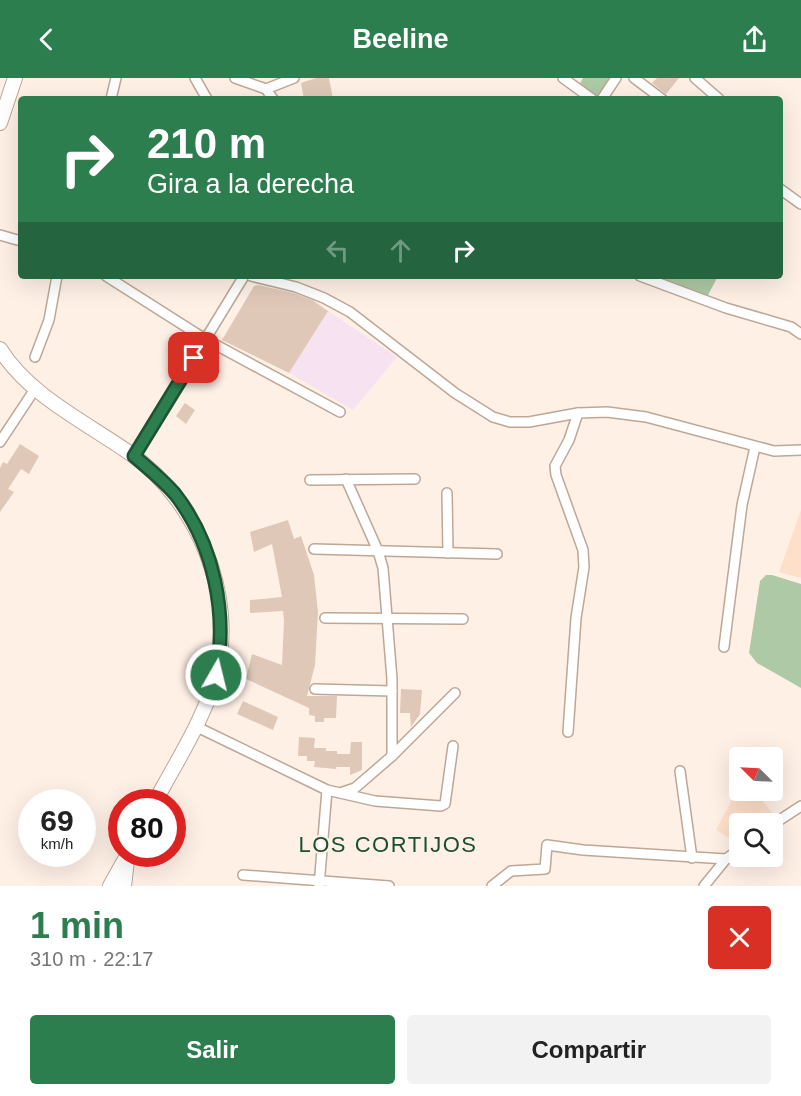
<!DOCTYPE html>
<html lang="es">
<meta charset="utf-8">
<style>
body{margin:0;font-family:Arial,sans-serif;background:#f2f2f2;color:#222;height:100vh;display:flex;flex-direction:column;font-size:22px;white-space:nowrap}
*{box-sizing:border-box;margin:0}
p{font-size:20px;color:#767676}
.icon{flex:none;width:33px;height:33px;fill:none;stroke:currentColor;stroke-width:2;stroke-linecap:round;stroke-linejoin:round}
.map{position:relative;height:808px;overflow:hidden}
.drawer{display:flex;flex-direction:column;background:#fff;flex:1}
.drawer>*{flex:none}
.hud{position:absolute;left:18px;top:18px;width:765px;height:183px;border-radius:6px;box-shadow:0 6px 24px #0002;background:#2d7e4f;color:#fff;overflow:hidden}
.needle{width:39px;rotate:294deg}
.tools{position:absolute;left:729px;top:669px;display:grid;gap:12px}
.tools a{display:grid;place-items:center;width:54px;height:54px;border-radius:6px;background:#fff;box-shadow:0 6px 24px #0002;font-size:30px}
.speed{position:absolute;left:18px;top:711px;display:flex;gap:12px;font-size:30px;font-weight:700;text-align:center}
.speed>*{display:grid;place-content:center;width:78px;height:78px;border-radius:50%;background:#fff;box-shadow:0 6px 24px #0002;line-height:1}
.speed small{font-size:15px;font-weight:400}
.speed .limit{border:9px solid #d22;background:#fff;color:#111}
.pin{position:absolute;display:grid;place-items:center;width:51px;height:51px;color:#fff;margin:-26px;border-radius:12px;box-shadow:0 3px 9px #0006}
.me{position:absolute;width:66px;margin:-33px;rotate:8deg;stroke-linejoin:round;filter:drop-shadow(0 0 4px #0008)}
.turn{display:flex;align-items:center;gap:21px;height:126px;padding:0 30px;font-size:27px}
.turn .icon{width:78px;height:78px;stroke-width:2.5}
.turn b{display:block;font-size:42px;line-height:51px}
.lanes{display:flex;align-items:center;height:57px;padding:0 30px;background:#0003;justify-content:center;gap:30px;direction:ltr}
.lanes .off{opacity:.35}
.round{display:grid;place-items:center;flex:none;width:63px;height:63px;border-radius:6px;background:#f2f2f2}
.headline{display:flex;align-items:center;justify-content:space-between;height:102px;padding:0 30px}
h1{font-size:36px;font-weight:700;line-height:45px;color:#2d7e4f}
.action{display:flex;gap:12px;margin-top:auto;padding:12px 30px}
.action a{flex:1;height:69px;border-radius:6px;background:#2d7e4f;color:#fff;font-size:24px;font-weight:700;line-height:69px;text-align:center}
.action a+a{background:#f2f2f2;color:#222}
header{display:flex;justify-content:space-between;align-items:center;height:78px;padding:0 30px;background:#2d7e4f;color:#fff;font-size:27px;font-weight:700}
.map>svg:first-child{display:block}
</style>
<header><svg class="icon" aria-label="back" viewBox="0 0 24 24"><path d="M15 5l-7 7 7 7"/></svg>Beeline<svg class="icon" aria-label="share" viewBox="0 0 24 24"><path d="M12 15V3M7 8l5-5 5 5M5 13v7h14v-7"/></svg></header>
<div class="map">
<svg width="801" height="808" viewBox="0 0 801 808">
<rect width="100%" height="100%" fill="#fff0e6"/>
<g fill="#fee0ca">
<path d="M801,432V500L779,494Z"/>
<path d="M739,708L740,712L750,713L758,717L777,741L771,745L740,746L739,766L716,752Z"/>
</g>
<path fill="#f7e2f1" d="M328,233L397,279L353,332L289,295Z"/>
<g fill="#adc9a5">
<path d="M583,0H618L599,21L579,7Z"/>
<path d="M654,198H718L707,219Z"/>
<path d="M766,497H772L801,506V610L757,585L749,575L760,503Z"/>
</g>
<g fill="#dfc8b7">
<path d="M316,0H329L333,21H304L301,5Z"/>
<path d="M657,0H679L666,16L652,5Z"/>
<path d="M258,207L294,215L312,222L328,233L289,295L222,262L254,208Z"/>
<path d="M185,325L195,332L186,346L176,338Z"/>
<path d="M20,366L39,378L29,396L21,391L8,411L14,414L0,434V390L3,384L7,386Z"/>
<path d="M288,442L294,461L301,458L314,497L318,534L315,587L307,618H337L336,640H324V644H315V638L309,637V630L246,601L252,576L282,587L284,543L283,533L250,535V522L282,519L272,466L254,474L250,454Z"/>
<path d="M401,611L422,612L420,636L411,649L410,635H400Z"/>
<path d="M243,623L278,639L273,652L237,636Z"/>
<path d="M299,659L315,660L314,670H326V673H337V676H350L351,664H362V692L350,697V689H336V691L314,689L315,683H307V678H298Z"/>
</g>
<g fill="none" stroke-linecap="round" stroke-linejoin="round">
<g stroke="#bda796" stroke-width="12">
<g id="minor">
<path d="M195,0L207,21"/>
<path d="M235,0L266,11L294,0"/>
<path d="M563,0L592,21"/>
<path d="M634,0L662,21"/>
<path d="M695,0L719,21"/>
<path d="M266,11L273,21"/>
<path d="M111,21L116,0"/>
<path d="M602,21L616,0"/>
<path d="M780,111L801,126"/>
<path d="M0,157L21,163"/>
<path d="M106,198L205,261L340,334"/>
<path d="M251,198L296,209L324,220L350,234L455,315L493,339L510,344H529L578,335L607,334L646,339L774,373L801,372"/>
<path d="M640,198L726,230L791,249L801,256"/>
<path d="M35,279L49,242L57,198"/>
<path d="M0,364L35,311"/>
<path d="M134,378L244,198"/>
<path d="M346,401L378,473L383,490L392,601V678"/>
<path d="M310,402L415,401"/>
<path d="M447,415L448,475"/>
<path d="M314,471L497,476"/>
<path d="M325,540L463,541"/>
<path d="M724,569L742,427L755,369"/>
<path d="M315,611L392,613"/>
<path d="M195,648L327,712L375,723L441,728L445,726L453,668"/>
<path d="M568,654L576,540L584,489L583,472L556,397L555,388L569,362L578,335"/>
<path d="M680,693L692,780"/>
<path d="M340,715L355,710L392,678L455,615"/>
<path d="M772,747L801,728"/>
<path d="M243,797L389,808"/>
<path d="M319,808L327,712"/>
<path d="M492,808L511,793L545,791L547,767L583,772L726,781"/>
<path d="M704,808L726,781L740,771"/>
</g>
</g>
<g stroke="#bda796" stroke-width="16">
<g id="highway">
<path d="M0,45L15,0"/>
<path d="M0,271C28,317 87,345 131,376C197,422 237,518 216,597C204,642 176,684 155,724"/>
<path d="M110,808L128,776"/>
<path d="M124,808L127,783"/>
</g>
</g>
<use href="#minor" stroke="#fff" stroke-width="9"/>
<use href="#highway" stroke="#fff" stroke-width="14"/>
</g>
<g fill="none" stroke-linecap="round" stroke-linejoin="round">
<g stroke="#1d5233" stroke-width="15">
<path id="route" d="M194,280L134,378C148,390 163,402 175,416C214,466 228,536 216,597"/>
</g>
<use href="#route" stroke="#2d7e4f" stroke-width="10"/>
</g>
<g text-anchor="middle" stroke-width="4.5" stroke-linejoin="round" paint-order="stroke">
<g font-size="22" letter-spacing="1.5" fill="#185030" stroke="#fff0e6">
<text x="388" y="774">LOS CORTIJOS</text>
</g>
</g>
</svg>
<div class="tools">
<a><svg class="needle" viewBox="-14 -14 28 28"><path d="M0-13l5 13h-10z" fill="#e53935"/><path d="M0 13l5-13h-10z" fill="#767676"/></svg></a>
<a><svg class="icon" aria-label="search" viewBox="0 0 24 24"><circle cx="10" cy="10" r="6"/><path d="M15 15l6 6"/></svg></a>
</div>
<div class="speed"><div>69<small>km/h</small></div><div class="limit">80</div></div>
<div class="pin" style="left:194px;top:280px;background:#d93025"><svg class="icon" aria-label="arrive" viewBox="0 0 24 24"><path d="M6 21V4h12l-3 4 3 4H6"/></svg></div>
<svg class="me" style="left:216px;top:597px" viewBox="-20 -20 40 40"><circle r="17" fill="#2d7e4f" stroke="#fff" stroke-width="3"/><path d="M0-11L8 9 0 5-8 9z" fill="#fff"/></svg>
<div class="hud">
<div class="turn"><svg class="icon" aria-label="right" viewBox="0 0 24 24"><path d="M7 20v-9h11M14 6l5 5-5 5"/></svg><div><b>210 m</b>Gira a la derecha</div></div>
<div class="lanes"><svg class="icon off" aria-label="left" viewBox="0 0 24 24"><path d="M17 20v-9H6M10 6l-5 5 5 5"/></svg><svg class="icon off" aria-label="ahead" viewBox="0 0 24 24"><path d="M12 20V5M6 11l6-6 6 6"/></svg><svg class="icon" aria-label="right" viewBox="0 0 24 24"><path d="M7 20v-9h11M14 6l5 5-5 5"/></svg></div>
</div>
</div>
<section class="drawer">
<div class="headline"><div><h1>1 min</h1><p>310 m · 22:17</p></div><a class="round" style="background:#d93025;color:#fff"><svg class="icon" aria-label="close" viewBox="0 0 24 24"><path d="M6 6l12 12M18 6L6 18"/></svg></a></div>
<div class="action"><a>Salir</a><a>Compartir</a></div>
</section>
